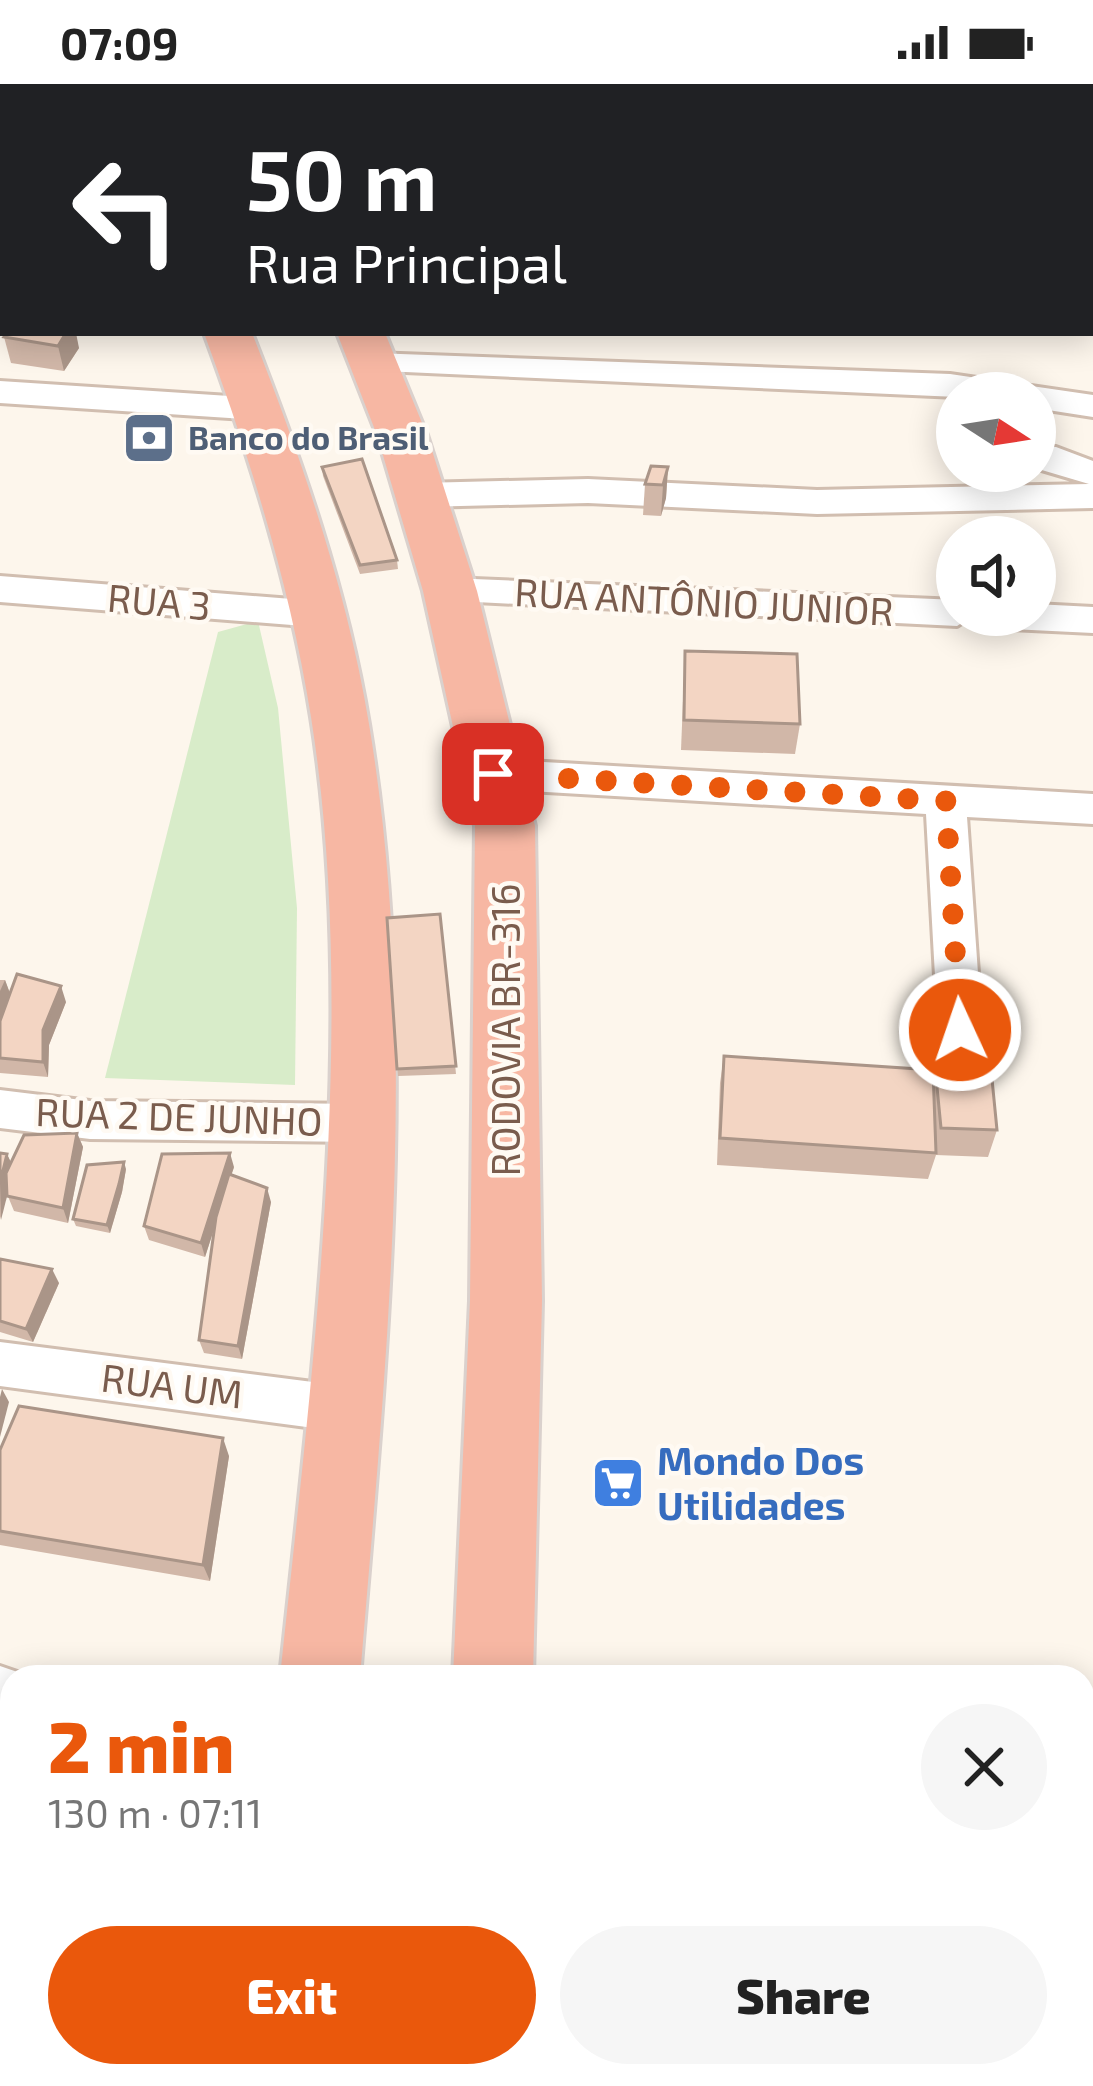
<!DOCTYPE html>
<meta charset="utf-8">
<style>
body{margin:0;font-family:"Exo 2",sans-serif;background:#f6f6f6;color:#222;height:100vh;display:flex;flex-direction:column;font-size:45px;white-space:nowrap}
*{box-sizing:border-box;margin:0}
p{font-size:39px;color:#767676}
.icon{flex:none;width:66px;height:66px;fill:none;stroke:currentColor;stroke-width:2;stroke-linecap:round;stroke-linejoin:round}
.map{position:relative;flex:1;overflow:hidden}
.side{position:absolute;left:0px;top:1581px;width:1095px;height:423px;display:flex;flex-direction:column;background:#fff;border-radius:36px 36px 0 0;box-shadow:0 6px 30px #0003}
.side>*{flex:none}
.banner{position:absolute;left:0px;top:0px;width:1095px;height:252px;box-shadow:0 6px 30px #0003;background:#202124;color:#fff;overflow:hidden}
.needle{width:78px;rotate:102deg}
.tools{position:absolute;left:936px;top:288px;display:grid;gap:24px}
.tools a{display:grid;place-items:center;width:120px;height:120px;border-radius:50%;background:#fff;box-shadow:0 6px 30px #0003;font-size:60px}
.pin{position:absolute;display:grid;place-items:center;width:102px;height:102px;color:#fff;margin:-51px;border-radius:24px;box-shadow:0 6px 18px #0006}
.me{position:absolute;width:132px;margin:-66px;rotate:357deg;stroke-linejoin:round;filter:drop-shadow(0 0 9px #0008)}
.turn{display:flex;align-items:center;gap:42px;height:252px;padding:0 48px;font-size:54px}
.turn .icon{width:156px;height:156px;stroke-width:2.5}
.turn b{display:block;font-size:84px;line-height:102px}
.round{display:grid;place-items:center;flex:none;width:126px;height:126px;border-radius:63px;background:#f6f6f6}
.headline{display:flex;align-items:center;justify-content:space-between;height:204px;padding:0 48px}
h1{font-size:72px;font-weight:800;line-height:90px;color:#ea580c}
.action{display:flex;gap:24px;margin-top:auto;padding:24px 48px}
.action a{flex:1;height:138px;border-radius:72px;background:#ea580c;color:#fff;font-size:48px;font-weight:800;line-height:138px;text-align:center}
.action a+a{background:#f6f6f6;color:#222}
.status{display:flex;justify-content:space-between;align-items:center;height:84px;padding:0 60px;background:#fff;direction:ltr}
.status svg{height:33px;fill:currentColor}
.map>svg:first-child{display:block}
</style>
<div class="status"><b>07:09</b><svg viewBox="0 0 49 12"><path d="M0 12V9h3v3zM5 12V6h3v6zM10 12V3h3v9zM15 12V0h3v12zM26 1h20v11H26zM47 4h2v5h-2z"/></svg></div>
<div class="map">
<svg width="1093" height="2002" viewBox="0 0 1093 2002">
<rect width="100%" height="100%" fill="#fdf6ec"/>
<path fill="#d8ecc9" d="M258,537L278,624L297,824L295,1001L105,994L218,548Z"/>
<g fill="none" stroke-linecap="round" stroke-linejoin="round">
<g stroke="#d1beb0" stroke-width="6">
<g id="minor">
<rect x="0" y="55" width="3" height="18"/>
<rect x="1092" y="77" width="1" height="18"/>
<path d="M373,269L950,290L1093,311V333L1035,324V309L957,313L361,286L356,279L361,272Z"/>
<path d="M0,297L258,314L275,325L258,336L0,319Z"/>
<path d="M1035,362L1056,363L1093,377V424L817,430L588,419L421,423L403,411L421,399L588,395L817,406L1089,400L1035,384Z"/>
<path d="M0,492L317,517L330,521L336,530L330,539L317,543L0,518Z"/>
<path d="M450,494L957,516V531H1035V520L1093,523V549L993,544L980,540L974,531L957,542L437,516L431,507L437,498Z"/>
<path d="M493,675L1093,710V740L967,733L982,946L976,959L960,964L944,959L938,946L926,730L493,705L479,700L473,690L479,680Z"/>
<path d="M0,1006L90,1017L359,1020L375,1025L382,1039L375,1053L359,1058L90,1055L0,1044Z"/>
<path d="M0,1258L344,1302L362,1309L369,1325L362,1341L344,1348L0,1302Z"/>
<path d="M0,1582L32,1593H12V1638L0,1636Z"/>
<path d="M1083,1783L1093,1784V1842L1083,1841Z"/>
</g>
</g>
<g stroke="#dad1cd" stroke-width="6">
<g id="highway">
<path d="M107,0H149L150,3H108Z"/>
<path d="M217,0H259L261,3H219Z"/>
<path d="M204,249H252C302,376 347,506 369,640C421,953 386,1279 360,1593H280C312,1290 359,934 311,633C290,501 250,374 204,249Z"/>
<path d="M337,249H385L427,351L477,507L535,742L542,1217L533,1593H453L470,1217L475,742L423,507L377,351Z"/>
<path d="M236,1992H324V2002H234Z"/>
<path d="M434,1992H522L523,2002H433Z"/>
</g>
</g>
<use href="#minor" fill="#fff" fill-rule="evenodd"/>
<use href="#highway" fill="#f7b7a3" fill-rule="evenodd"/>
</g>
<g fill="#d1b7a8">
<path d="M4,253L79,264L64,287L11,279Z"/>
<path d="M322,383L397,476L398,485L360,490L323,392Z"/>
<path d="M668,383L666,414L661,432L643,431L645,400Z"/>
<path d="M685,567L800,640L795,670L681,666Z"/>
<path d="M440,830L456,990L398,992L387,834Z"/>
<path d="M0,896H5L10,910L66,918L49,961L48,993L0,989Z"/>
<path d="M724,972L934,1001L936,993L997,1046L988,1073L936,1071L928,1095L717,1081L720,999Z"/>
<path d="M77,1049L83,1063L68,1139L14,1127L7,1110L0,1136V1069L7,1070L11,1079Z"/>
<path d="M234,1083L231,1091L271,1118L242,1275L204,1269L199,1256L214,1145L205,1173L149,1156L144,1142Z"/>
<path d="M126,1085L122,1108L110,1149L76,1142L73,1135Z"/>
<path d="M0,1175L59,1199L33,1258L0,1248Z"/>
<path d="M0,1366L229,1372L210,1497L0,1461Z"/>
</g>
<g fill="#aa9588">
<path d="M66,249H76L79,264L64,287L58,262Z"/>
<path d="M668,383L666,414L661,432L663,401Z"/>
<path d="M5,896L11,912L0,938V907Z"/>
<path d="M61,902L66,918L49,961L48,993L43,978V946Z"/>
<path d="M77,1049L83,1063L68,1139L63,1124Z"/>
<path d="M230,1069L234,1083L205,1173L201,1159Z"/>
<path d="M7,1070L14,1085L1,1136L0,1099Z"/>
<path d="M124,1078L126,1085L122,1108L110,1149L107,1141Z"/>
<path d="M267,1104L271,1118L242,1275L238,1262Z"/>
<path d="M52,1185L59,1199L33,1258L26,1245Z"/>
<path d="M2,1305L9,1318L0,1353V1313Z"/>
<path d="M223,1354L229,1372L210,1497L203,1481Z"/>
</g>
<g fill="#f3d5c3" stroke="#aa9588" stroke-width="3">
<path d="M3,199V225L0,224V211Z"/>
<path d="M7,249H66L58,262L4,253Z"/>
<path d="M362,375L397,476L360,481L322,383Z"/>
<path d="M651,382L668,383L663,401L645,400Z"/>
<path d="M685,567L797,570L800,640L684,636Z"/>
<path d="M440,830L456,982L397,985L387,834Z"/>
<path d="M17,890L61,902L43,946V978L0,974V937Z"/>
<path d="M724,972L933,986L936,1069L720,1054Z"/>
<path d="M936,993L992,995L997,1046L941,1044Z"/>
<path d="M77,1049L63,1124L7,1112L6,1089L24,1051Z"/>
<path d="M0,1069L7,1070L0,1099Z"/>
<path d="M230,1069L201,1159L144,1142L162,1070Z"/>
<path d="M124,1078L119,1100L107,1141L73,1135L87,1081Z"/>
<path d="M229,1090L267,1104L238,1262L199,1256L216,1133Z"/>
<path d="M0,1175L52,1185L26,1245L0,1237Z"/>
<path d="M19,1322L223,1354L203,1481L0,1447V1366Z"/>
<path d="M0,1648L12,1651V1957L0,1954Z"/>
<path d="M1083,1863L1093,1864V2002H691L692,1992H1083Z"/>
<path d="M0,1990L53,2000V2002H0Z"/>
</g>
<g fill="none" stroke-linecap="round" stroke-linejoin="round">
<path stroke="#ea580c" stroke-width="21" stroke-dasharray="0 37.8" d="M493,690L946,717L960,946"/>
</g>
<defs>
<g id="bank-square" transform="scale(2.7)"><rect x="-9" y="-9" width="18" height="18" rx="4" fill="#5c6f8a" stroke="#fffaf3"/><path d="M-6-4H6V4H-6ZM0-2.3a2.3 2.3 0 1 0 0 4.6a2.3 2.3 0 1 0 0-4.6Z" fill="#fff"/></g>
<g id="supermarket-square" transform="scale(2.7)"><rect x="-9" y="-9" width="18" height="18" rx="4" fill="#3f7fe0" stroke="#fffaf3"/><path d="M-6-5.5h2.5l.6 2H6L4.5 2H-2.5L-4.4-4H-6ZM-1.5 3.2a1.3 1.3 0 1 0 .1 0ZM3 3.2a1.3 1.3 0 1 0 .1 0Z" fill="#fff"/></g>
</defs>
<g fill-rule="evenodd">
<use href="#bank-square" x="149" y="354"/>
<use href="#supermarket-square" x="618" y="1399"/>
</g>
<g text-anchor="middle" stroke-width="9" stroke-linejoin="round" paint-order="stroke">
<g font-size="33" font-weight="bold" fill="#4e5e75" stroke="#fffaf3" text-anchor="start">
<text x="188" y="366">Banco do Brasil</text>
</g>
<g font-size="39" fill="#7a5c4d" stroke="#fffaf3">
<text transform="translate(159 518) rotate(5)" y="14">RUA 3</text>
<text transform="translate(704 518) rotate(3)" y="14">RUA ANTÔNIO JUNIOR</text>
<text transform="translate(506 946) rotate(-90)" y="14">RODOVIA BR-316</text>
<text transform="translate(179 1033) rotate(2)" y="14">RUA 2 DE JUNHO</text>
<text transform="translate(172 1302) rotate(7)" y="14">RUA UM</text>
</g>
<g font-size="39" font-weight="bold" fill="#366cbe" stroke="#fffaf3" text-anchor="start">
<text x="657" y="1391">Mondo Dos<tspan x="657" dy="45">Utilidades</tspan></text>
</g>
</g>
</svg>
<div class="tools">
<a><svg class="needle" viewBox="-14 -14 28 28"><path d="M0-13l5 13h-10z" fill="#e53935"/><path d="M0 13l5-13h-10z" fill="#767676"/></svg></a>
<a><svg class="icon" aria-label="sound" viewBox="0 0 24 24"><path d="M4 9h4l5-4v14l-5-4H4zM17 9q2 3 0 6"/></svg></a>
</div>
<div class="pin" style="left:493px;top:690px;background:#d93025"><svg class="icon" aria-label="arrive" viewBox="0 0 24 24"><path d="M6 21V4h12l-3 4 3 4H6"/></svg></div>
<svg class="me" style="left:960px;top:946px" viewBox="-20 -20 40 40"><circle r="17" fill="#ea580c" stroke="#fff" stroke-width="3"/><path d="M0-11L8 9 0 5-8 9z" fill="#fff"/></svg>
<div class="banner">
<div class="turn"><svg class="icon" aria-label="left" viewBox="0 0 24 24"><path d="M17 20v-9H6M10 6l-5 5 5 5"/></svg><div><b>50 m</b>Rua Principal</div></div>
</div>
<section class="side">
<div class="headline"><div><h1>2 min</h1><p>130 m · 07:11</p></div><a class="round"><svg class="icon" aria-label="close" viewBox="0 0 24 24"><path d="M6 6l12 12M18 6L6 18"/></svg></a></div>
<div class="action"><a>Exit</a><a>Share</a></div>
</section>
</div>
